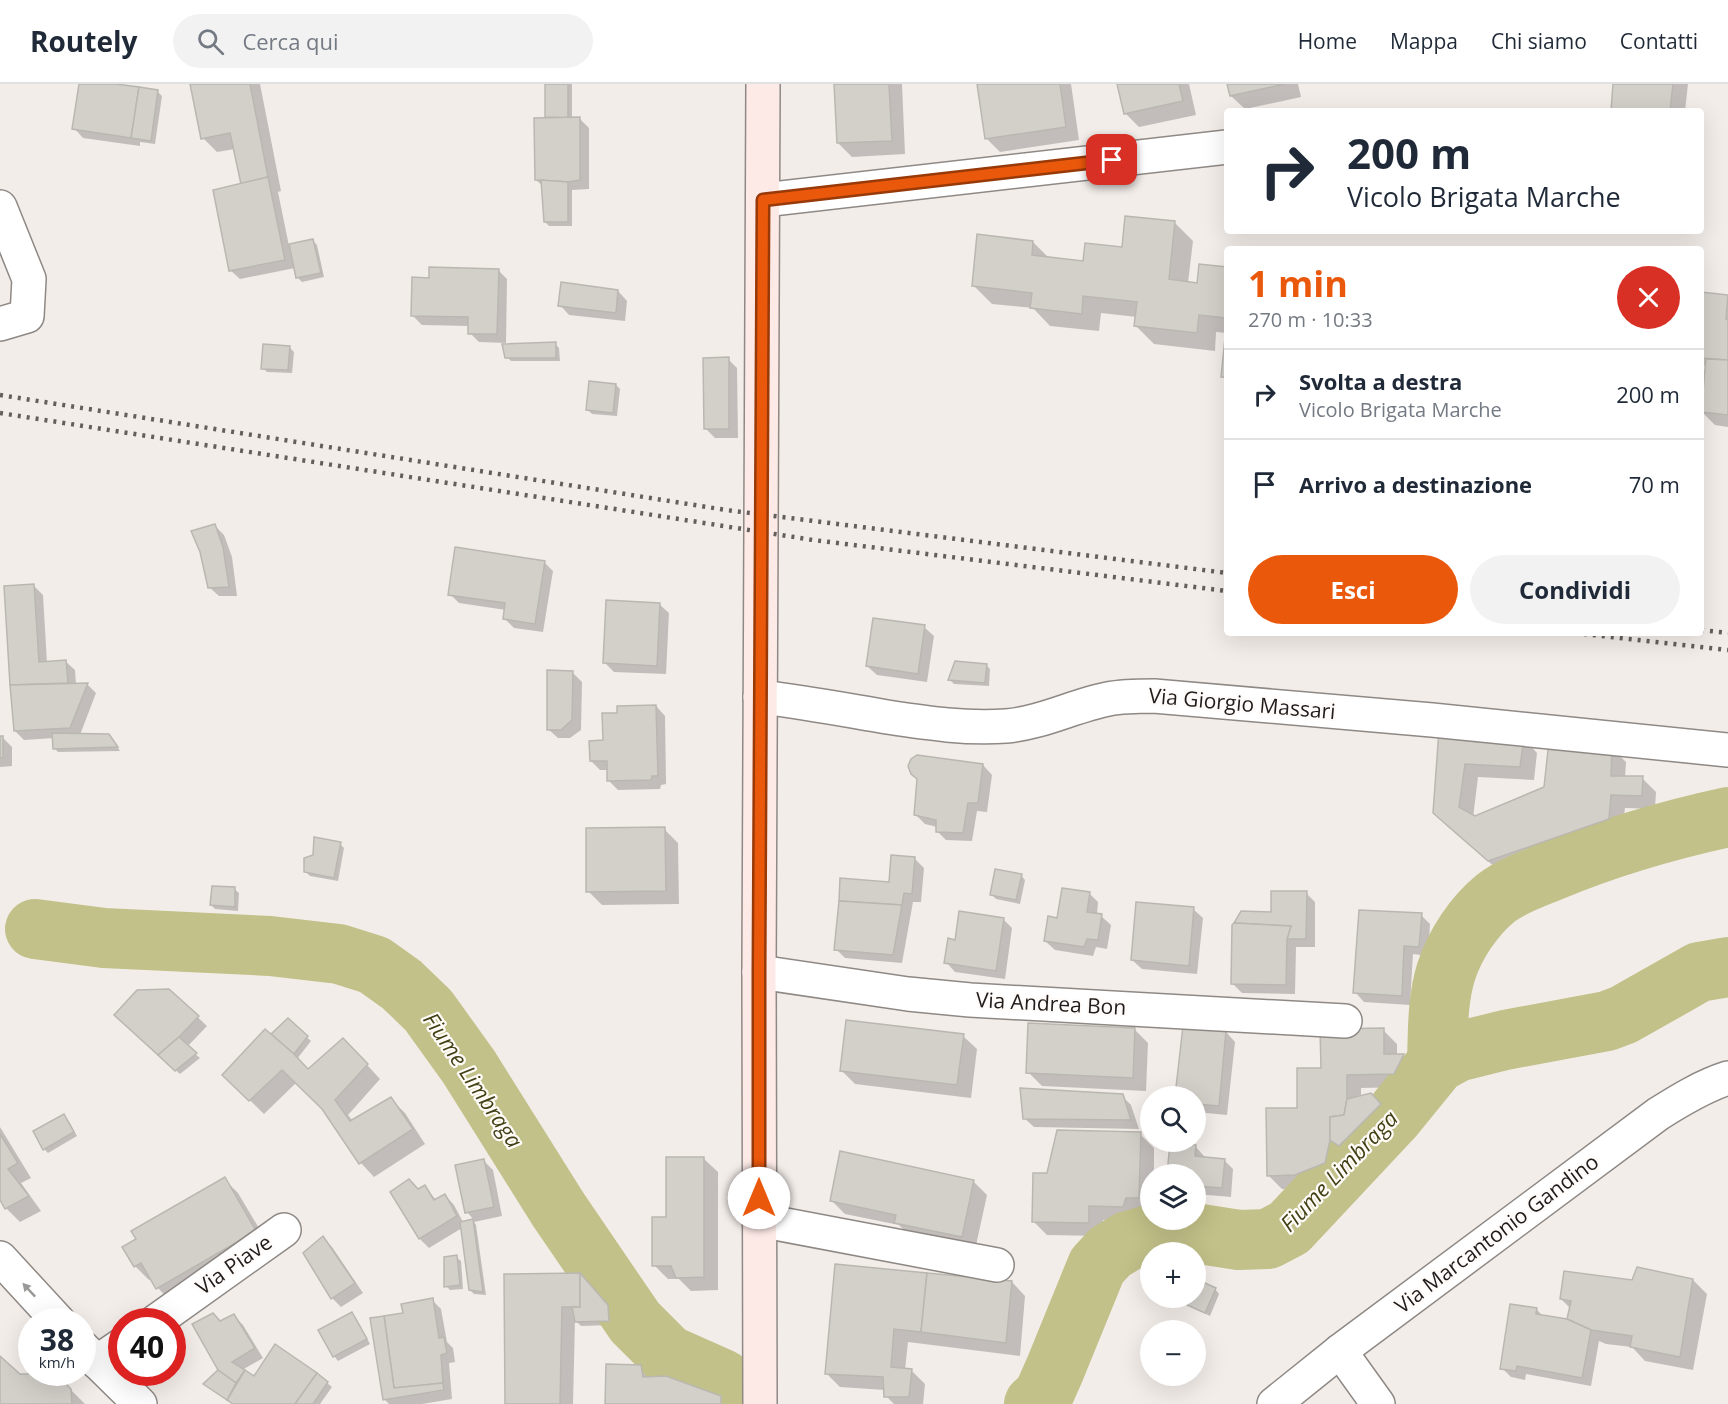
<!DOCTYPE html>
<html lang="it">
<meta charset="utf-8">
<style>
body{margin:0;font-family:"Open Sans",sans-serif;background:#f2f2f3;color:#1f2937;height:100vh;display:flex;flex-direction:column;font-size:22px;white-space:nowrap}
*{box-sizing:border-box;margin:0}
p{font-size:20px;color:#747a83}
.icon{flex:none;width:33px;height:33px;fill:none;stroke:currentColor;stroke-width:2;stroke-linecap:round;stroke-linejoin:round}
.map{position:relative;flex:1;overflow:hidden}
.sheet{position:absolute;left:1224px;top:162px;width:480px;height:390px;display:flex;flex-direction:column;background:#fff;border-radius:6px;box-shadow:0 6px 24px #0002}
.sheet>*{flex:none}
.banner{position:absolute;left:1224px;top:24px;width:480px;height:126px;border-radius:6px;box-shadow:0 6px 24px #0002;background:#fff;color:#1f2937;overflow:hidden}
.tools{position:absolute;left:1140px;top:1002px;display:grid;gap:12px}
.tools a{display:grid;place-items:center;width:66px;height:66px;border-radius:50%;background:#fff;box-shadow:0 6px 24px #0002;font-size:30px}
.speed{position:absolute;left:18px;top:1224px;display:flex;gap:12px;font-size:30px;font-weight:700;text-align:center}
.speed>*{display:grid;place-content:center;width:78px;height:78px;border-radius:50%;background:#fff;box-shadow:0 6px 24px #0002;line-height:1}
.speed small{font-size:15px;font-weight:400}
.speed .limit{border:9px solid #d22;background:#fff;color:#111}
.pin{position:absolute;display:grid;place-items:center;width:51px;height:51px;color:#fff;margin:-26px;border-radius:12px;box-shadow:0 3px 9px #0006}
.me{position:absolute;width:66px;margin:-33px;rotate:0deg;stroke-linejoin:round;filter:drop-shadow(0 0 4px #0008)}
.turn{display:flex;align-items:center;gap:21px;height:126px;padding:0 24px;font-size:27px}
.turn .icon{width:78px;height:78px;stroke-width:2.5}
.turn b{display:block;font-size:42px;line-height:51px}
.round{display:grid;place-items:center;flex:none;width:63px;height:63px;border-radius:32px;background:#f2f2f3}
.head{display:flex;align-items:center;justify-content:space-between;height:102px;padding:0 24px}
h1{font-size:36px;font-weight:700;line-height:45px;color:#ea580c}
.button{display:flex;gap:12px;margin-top:auto;padding:12px 24px}
.button a{flex:1;height:69px;border-radius:36px;background:#ea580c;color:#fff;font-size:24px;font-weight:700;line-height:69px;text-align:center}
.button a+a{background:#f2f2f3;color:#1f2937}
ul{padding:0;list-style:none}
li{display:flex;align-items:center;gap:18px;height:90px;padding:0 24px;border-top:2px solid #e0e1e3}
li div{flex:1}
li b{display:block;font-size:22px}
li em{font-style:normal}
header{display:flex;align-items:center;gap:36px;box-sizing:border-box;height:84px;padding:0 30px;background:#fff;border-bottom:2px solid #e0e1e3}
header strong{font-size:28px}
nav{display:flex;gap:33px;margin-inline-start:auto;font-size:21px}
.search{width:420px;height:54px;background:#f2f2f3;display:flex;align-items:center;gap:15px;box-sizing:border-box;padding:0 21px;border-radius:33px;color:#747a83;font-size:22px}
.map>svg:first-child{display:block}
</style>
<header>
<strong>Routely</strong>
<div class="search"><svg class="icon" aria-label="search" viewBox="0 0 24 24"><circle cx="10" cy="10" r="6"/><path d="M15 15l6 6"/></svg>Cerca qui</div>
<nav><a>Home</a><a>Mappa</a><a>Chi siamo</a><a>Contatti</a></nav>
</header>
<div class="map">
<svg width="1728" height="1320" viewBox="0 0 1728 1320">
<rect width="100%" height="100%" fill="#f3ede9"/>
<g fill="#0003">
<path d="M81,0H105L157,7L162,12L155,60L140,58V62L83,54L74,44Z"/>
<path d="M192,0H260L281,107L278,108L289,162L313,157L317,161L324,193L302,198L298,194L295,184L240,195L230,186L242,101L235,65L217,68L203,54Z"/>
<path d="M546,0H572V35H580L589,44V105L572,106V142H549L545,138L543,102L536,96L549,35L546,33Z"/>
<path d="M836,0H902L905,70L852,73L838,59Z"/>
<path d="M978,0H1071L1079,56L1000,68L986,54Z"/>
<path d="M1119,0H1189L1196,31L1139,43L1125,29Z"/>
<path d="M1228,0H1298L1301,13L1245,25L1231,12Z"/>
<path d="M1614,0H1688L1685,27H1614L1612,26Z"/>
<path d="M1175,139L1193,157L1188,199L1198,200L1227,184V297L1222,292L1227,249L1216,248L1215,267L1154,260L1136,242L1137,233L1101,229L1099,247L1050,242L1033,224L992,220L973,201L1033,158L1050,175L1084,179L1123,165Z"/>
<path d="M498,186L507,195L506,259L479,258L470,249V242L422,241L412,231L430,195Z"/>
<path d="M618,207L627,217L625,237L569,231L560,221Z"/>
<path d="M1701,210L1728,213V343L1715,341L1701,327L1706,282L1701,281Z"/>
<path d="M555,260L559,264L560,277H511L507,273Z"/>
<path d="M289,263L294,268L292,289L267,288L263,284Z"/>
<path d="M728,275L737,284L738,354H715L705,344Z"/>
<path d="M616,301L620,305L617,332L592,330L588,326Z"/>
<path d="M215,442L224,451L232,473L237,512H219L209,503Z"/>
<path d="M544,478L553,487L543,548L514,544L505,535L506,526L459,519L450,510Z"/>
<path d="M34,502L43,511L47,579L65,577L75,586L76,601L87,600L96,609L80,651L113,656L120,667L58,668L54,664V654L24,656L15,647L6,504Z"/>
<path d="M659,520L669,529L666,590L614,588L605,579Z"/>
<path d="M924,543L934,552L927,598L877,591L867,582Z"/>
<path d="M986,581L990,585L989,602L954,600L950,596Z"/>
<path d="M573,589L582,598L581,646L570,654H558L548,645Z"/>
<path d="M656,622L665,632L666,700L661,701L660,705L618,706L609,697L608,686H600L591,677L605,658L618,630Z"/>
<path d="M1441,647L1524,655L1537,669L1534,696L1478,693L1473,734L1546,704L1612,664L1626,678L1625,694H1642L1656,708L1655,725L1625,724L1622,748L1503,790L1448,743L1434,729Z"/>
<path d="M0,654H3L12,663V682L0,683Z"/>
<path d="M983,681L992,691L987,728L977,727L972,757L946,756L937,747V743L925,740L916,731L919,696Z"/>
<path d="M664,745L678,759L679,820L602,821L588,807Z"/>
<path d="M340,760L344,764L338,797L310,792L306,788Z"/>
<path d="M914,774L924,784L921,818H913L902,879L845,874L836,865L890,799Z"/>
<path d="M1021,791L1025,796L1020,820L996,815L992,811Z"/>
<path d="M234,805L239,809L238,827L215,825L211,821Z"/>
<path d="M1089,809L1098,818L1097,831L1101,832L1111,841L1107,865L1096,863L1093,872L1055,866L1045,857L1058,835Z"/>
<path d="M1306,809L1315,818V863H1296L1295,910L1242,909L1233,900L1273,829Z"/>
<path d="M1193,825L1203,834L1197,890L1142,885L1132,876Z"/>
<path d="M1421,831L1430,840L1428,872L1413,870L1410,921L1364,918L1355,908Z"/>
<path d="M1003,835L1012,844L1005,895L955,888L946,878L956,857Z"/>
<path d="M169,906L207,942L187,963L200,974L180,990L125,940Z"/>
<path d="M288,936L311,957L297,975L308,986L357,970L380,995L348,1031L353,1037L391,1015L405,1029L425,1060L374,1093L361,1079L323,1025L297,998L264,1030L224,991L278,958Z"/>
<path d="M1184,944L1226,948L1235,958L1227,1031L1196,1028V1012H1176Z"/>
<path d="M1134,945L1148,959L1146,1007L1042,1002L1028,988Z"/>
<path d="M1383,946L1397,960V971H1403L1417,985L1408,1003L1361,1004V1013L1380,1020L1389,1030L1349,1070L1343,1066L1339,1093L1310,1105H1282L1268,1091L1299,1026L1322,986Z"/>
<path d="M963,952L977,965L971,1014L855,1000L841,986Z"/>
<path d="M1122,1012L1131,1021L1139,1045L1034,1043L1024,1034Z"/>
<path d="M63,1032L68,1036L77,1052L48,1069L44,1065Z"/>
<path d="M0,1043L31,1094L21,1099L41,1127L20,1138L6,1124L0,1114Z"/>
<path d="M1140,1050L1154,1064V1090H1150V1127H1140L1136,1136H1103V1152L1047,1151L1033,1137L1048,1091Z"/>
<path d="M1171,1061L1195,1062L1204,1072V1074L1224,1076L1233,1085L1231,1113L1196,1110V1090H1169Z"/>
<path d="M704,1075L718,1088V1206L691,1207L679,1195H668L654,1181L668,1134Z"/>
<path d="M484,1077L493,1086L502,1132L474,1138L476,1141L486,1211L474,1210L470,1206L462,1144L429,1164L420,1155L392,1109L418,1106L425,1103L436,1116L445,1111L454,1121L463,1138L474,1136L467,1128Z"/>
<path d="M224,1095L238,1109L269,1161L171,1218L158,1204L152,1194L149,1196L135,1182Z"/>
<path d="M973,1097L987,1111L975,1166L910,1152L899,1141L845,1130L831,1116Z"/>
<path d="M323,1154L332,1163L363,1209L341,1223L332,1214Z"/>
<path d="M456,1173L461,1177L463,1205L450,1206L446,1202Z"/>
<path d="M837,1182L1012,1198L1025,1212L1020,1272L908,1258L905,1286H911L925,1300L923,1320H894L886,1312L885,1306L840,1303L826,1289Z"/>
<path d="M580,1190L612,1227L613,1241L581,1242L575,1236L573,1320H506Z"/>
<path d="M1693,1196L1707,1210L1693,1286L1645,1277L1632,1263L1606,1260L1599,1257L1591,1302L1526,1290L1525,1296L1511,1293L1502,1284L1536,1225L1544,1233L1569,1237L1571,1225L1561,1215L1633,1198Z"/>
<path d="M1196,1197L1215,1205L1219,1210L1210,1232L1180,1218L1175,1214H1196Z"/>
<path d="M432,1216L441,1225L447,1258L453,1264L455,1278L449,1279L452,1315L422,1320H389L385,1316Z"/>
<path d="M352,1230L356,1234L370,1260L338,1277L334,1272Z"/>
<path d="M234,1232L243,1241L263,1274L242,1286L254,1294L327,1299L332,1303L320,1320H233L205,1300L220,1287V1238Z"/>
<path d="M0,1274L19,1291H56L85,1320H0Z"/>
<path d="M641,1283L652,1294L720,1313L727,1320H607Z"/>
</g>
<g fill="none" stroke-linecap="round" stroke-linejoin="round">
<g stroke="#c2c189" stroke-width="60">
<path d="M35,845L104,854L270,862L339,870L374,881L402,901L428,926L469,983L558,1125L635,1238L668,1271L722,1295L728,1320"/>
<path d="M1437,979C1438,949 1437,917 1446,888C1455,860 1474,832 1496,814C1513,801 1535,794 1554,786C1610,763 1668,746 1728,733"/>
<path d="M1034,1320L1043,1312L1055,1285L1097,1182L1110,1168L1128,1157L1156,1149H1194L1239,1156L1268,1155L1289,1144L1393,1033L1437,979L1457,968L1505,956L1607,937L1623,931L1699,888L1728,883"/>
</g>
</g>
<g fill="#d3d0ca" stroke="#bab7b1" stroke-width="1.5">
<path d="M79,0H116L139,3L131,54L72,45Z"/>
<path d="M190,0H250L268,93L241,100L230,49L201,55Z"/>
<path d="M545,0H568V34L545,33Z"/>
<path d="M834,0H889L892,57L837,59Z"/>
<path d="M977,0H1060L1066,43L985,55Z"/>
<path d="M1117,0H1179L1183,17L1124,30Z"/>
<path d="M1227,0H1285L1230,12Z"/>
<path d="M1613,0H1673L1670,27L1611,26Z"/>
<path d="M139,3L158,6L151,57L131,54Z"/>
<path d="M580,33V96L568,98L535,96L534,34Z"/>
<path d="M268,93L285,176L229,187L213,106Z"/>
<path d="M541,96L568,98V138H544Z"/>
<path d="M1125,132L1175,137L1169,195L1197,199L1199,180L1227,183V293H1221L1227,234L1199,231L1197,249L1134,242L1137,218L1083,212L1082,230L1030,224L1032,209L972,202L977,150L1033,157L1032,171L1083,177L1085,159L1122,163Z"/>
<path d="M313,155L321,189L296,194L289,160Z"/>
<path d="M429,183L499,185L497,250H468V233L411,232L412,193L429,194Z"/>
<path d="M561,198L618,206L616,229L558,222Z"/>
<path d="M1701,208L1728,211L1726,235L1728,236V276L1701,274Z"/>
<path d="M556,258V274H505L502,260Z"/>
<path d="M263,260L290,262L288,286L261,285Z"/>
<path d="M729,273V345H704L703,274Z"/>
<path d="M1706,275L1728,276V331L1701,328Z"/>
<path d="M589,297L616,300L613,329L586,326Z"/>
<path d="M215,440L223,463L229,503L208,504L200,468L191,447Z"/>
<path d="M455,463L545,477L535,540L503,535L505,519L448,511Z"/>
<path d="M34,500L39,578L66,576L68,599L10,601L4,502Z"/>
<path d="M606,516L660,519L657,582L603,579Z"/>
<path d="M873,534L925,541L918,590L866,582Z"/>
<path d="M955,577L987,580L985,599L948,596Z"/>
<path d="M547,586L573,587L572,636L561,646H547Z"/>
<path d="M88,599L70,644L14,647L10,601Z"/>
<path d="M656,621L658,692H652L651,696L607,697V677H590L589,657L603,656L602,629H617V622Z"/>
<path d="M1439,646L1524,653L1520,683L1465,680L1459,723L1475,732L1544,703L1549,657L1612,663L1611,692H1643L1642,712L1611,711L1609,735L1488,777L1433,729Z"/>
<path d="M52,649L109,650L118,663L53,665Z"/>
<rect x="0" y="652" width="3" height="22"/>
<path d="M917,671L983,680L978,719H968L963,749L936,748V736L914,731L917,695L911,690L908,682L911,675Z"/>
<path d="M665,743L666,807L586,808V744Z"/>
<path d="M314,753L341,758L334,794L304,788V774L313,771Z"/>
<path d="M891,771L915,773L912,810L904,809L902,821L839,817L840,794L889,798Z"/>
<path d="M995,785L1022,790L1016,816L990,811Z"/>
<path d="M212,802L235,803V823L210,821Z"/>
<path d="M1062,804L1090,808L1087,828L1102,830L1098,856L1087,855L1084,863L1044,857L1048,832L1057,834Z"/>
<path d="M1271,807H1307L1306,855H1287L1291,842L1234,839L1241,827L1271,828Z"/>
<path d="M839,817L902,821L893,871L834,866Z"/>
<path d="M1136,818L1194,823L1189,882L1131,876Z"/>
<path d="M1359,826L1422,829L1419,863L1404,862L1402,912L1353,909Z"/>
<path d="M959,827L1004,834L996,887L944,879L948,854L955,856Z"/>
<path d="M1234,839L1291,842L1287,855L1286,901L1231,900L1232,841Z"/>
<path d="M169,905L199,932L179,953L158,971L114,931L137,906Z"/>
<path d="M288,934L308,952L294,970L271,950Z"/>
<path d="M846,936L964,950L957,1001L840,987Z"/>
<path d="M1028,939L1135,944L1133,994L1026,989Z"/>
<path d="M1183,942L1226,947L1219,1022L1196,1020V1012H1175Z"/>
<path d="M1384,944V970H1404L1394,990L1347,991V1015L1344,1031L1330,1033V1056L1325,1079L1295,1091L1267,1092L1266,1024H1297V984H1321L1320,945Z"/>
<path d="M265,945L294,970L308,985L343,954L368,980L335,1016L350,1037L391,1013L413,1045L359,1080L322,1025L282,986L249,1017L222,991Z"/>
<path d="M179,953L197,969L175,987L158,971Z"/>
<path d="M1020,1004L1123,1010L1131,1036L1023,1035Z"/>
<path d="M1371,1009L1381,1020L1339,1062L1330,1056V1033L1344,1031L1347,1015Z"/>
<path d="M64,1030L74,1048L43,1066L33,1047Z"/>
<path d="M1057,1046L1141,1048L1139,1114H1126L1123,1123L1089,1122V1139L1032,1138L1033,1089H1047Z"/>
<path d="M0,1050L18,1079L8,1085L29,1112L5,1125L0,1116Z"/>
<path d="M1170,1059L1196,1061L1195,1072L1225,1075L1222,1104L1196,1102V1090H1167Z"/>
<path d="M840,1067L974,1096L962,1153L894,1139L896,1131L830,1117Z"/>
<path d="M666,1073H704V1193L676,1194L671,1182H652V1133H666Z"/>
<path d="M484,1075L494,1123L465,1129L455,1081Z"/>
<path d="M225,1093L256,1147L156,1205L141,1179L134,1183L122,1163L136,1155L131,1147Z"/>
<path d="M409,1095L418,1105L425,1101L434,1116L445,1110L457,1132L419,1155L390,1108Z"/>
<path d="M473,1135L483,1208L469,1206L460,1138Z"/>
<path d="M323,1152L355,1199L331,1215L303,1169Z"/>
<path d="M457,1171L460,1201L444,1203V1173Z"/>
<path d="M835,1180L927,1189L921,1248L894,1245L891,1283L912,1285L909,1313H884L883,1293L825,1290Z"/>
<path d="M1637,1183L1693,1195L1680,1273L1630,1263L1632,1252L1591,1246L1567,1235L1571,1217L1560,1215L1564,1187L1632,1196Z"/>
<path d="M580,1189V1223H562L560,1320H505L504,1190Z"/>
<path d="M580,1189L608,1221L609,1237L575,1238L572,1223H580Z"/>
<path d="M927,1189L1012,1197L1006,1259L921,1248Z"/>
<path d="M1196,1195L1216,1204L1205,1229L1174,1215L1196,1214Z"/>
<path d="M433,1214L439,1254L444,1253L447,1269L441,1271L443,1299L394,1304L384,1232L403,1229L401,1220Z"/>
<path d="M1510,1220L1537,1224L1536,1230L1567,1235L1591,1246L1582,1294L1517,1282L1516,1287L1500,1285Z"/>
<path d="M352,1228L367,1255L333,1273L318,1246Z"/>
<path d="M213,1229L220,1237L234,1230L255,1264L232,1278L245,1286L236,1299L218,1286L192,1240Z"/>
<path d="M384,1232L394,1304L443,1299L444,1306L383,1316L370,1234Z"/>
<path d="M275,1260L317,1289L295,1320H233L227,1316L245,1286L254,1292Z"/>
<path d="M0,1272L20,1290H57L71,1305L72,1320H0Z"/>
<path d="M606,1280L641,1281L643,1293L666,1292L721,1312V1320H605Z"/>
<path d="M218,1286L236,1299L227,1316L203,1300Z"/>
<path d="M317,1289L328,1298L313,1320H295Z"/>
</g>
<g fill="none" stroke-linecap="round" stroke-linejoin="round">
<g stroke="#8f8985" stroke-width="36">
<g id="street">
<path d="M763,116L1227,63"/>
<path d="M0,123L29,195L27,232L0,240"/>
<path d="M760,613C803,618 845,626 887,633C927,639 966,645 1006,642C1042,639 1073,622 1108,615C1123,612 1138,612 1154,612L1432,636L1728,666"/>
<path d="M759,888L908,910L970,916L1345,937"/>
<path d="M759,1136L997,1181"/>
<path d="M0,1174L59,1238"/>
<path d="M155,1238L284,1146"/>
<path d="M82,1263L140,1320"/>
<path d="M1340,1267L1378,1320"/>
<path d="M97,1278L122,1261"/>
<path d="M1274,1320L1340,1267L1658,1030C1680,1016 1703,1002 1728,994"/>
</g>
</g>
<g stroke="#8f8985" stroke-width="36">
<path id="secondary" d="M760,1320L759,888L763,0"/>
</g>
<use href="#street" stroke="#fff" stroke-width="33"/>
<use href="#secondary" stroke="#fdeae7" stroke-width="33"/>
<g stroke="#635f5d" stroke-width="4.5" stroke-dasharray="3 6" stroke-linecap="butt">
<path d="M0,311L726,426L1227,489"/>
<path d="M0,329L813,456L1227,507"/>
<path d="M1701,546L1728,549"/>
<path d="M1575,549L1728,566"/>
</g>
</g>
<defs><path id="oneway-solid" d="M-6-.8H1V-3.2L6.5 0L1 3.2V.8H-6Z" transform="scale(1.5)"/></defs>
<use fill="#9a9998" href="#oneway-solid" transform="translate(29 1206) rotate(-133)"/>
<g fill="none" stroke-linecap="round" stroke-linejoin="round">
<g stroke="#983908" stroke-width="15">
<path id="route" d="M759,1114V888L763,116L1112,76"/>
</g>
<use href="#route" stroke="#ea580c" stroke-width="10"/>
</g>
<g text-anchor="middle" stroke-width="4.5" stroke-linejoin="round" paint-order="stroke">
<g font-size="21" fill="#1f1c1b" stroke="#fffbf8">
<text transform="translate(1242 620) rotate(5)" y="7">Via Giorgio Massari</text>
<text transform="translate(1051 920) rotate(3)" y="7">Via Andrea Bon</text>
<text transform="translate(1497 1150) rotate(-37)" y="7">Via Marcantonio Gandino</text>
<text transform="translate(234 1181) rotate(-35)" y="7">Via Piave</text>
</g>
<g font-size="22" font-style="italic" fill="#424115" stroke="#fffbf8">
<text transform="translate(473 996) rotate(56)" y="8">Fiume Limbraga</text>
<text transform="translate(1339 1087) rotate(-46)" y="8">Fiume Limbraga</text>
</g>
</g>
</svg>
<div class="tools">
<a><svg class="icon" aria-label="search" viewBox="0 0 24 24"><circle cx="10" cy="10" r="6"/><path d="M15 15l6 6"/></svg></a>
<a><svg class="icon" aria-label="layers" viewBox="0 0 24 24"><path d="M12 4l9 5-9 5-9-5zM3 14l9 5 9-5"/></svg></a>
<a>+</a>
<a>−</a>
</div>
<div class="speed"><div>38<small>km/h</small></div><div class="limit">40</div></div>
<div class="pin" style="left:1112px;top:76px;background:#d93025"><svg class="icon" aria-label="arrive" viewBox="0 0 24 24"><path d="M6 21V4h12l-3 4 3 4H6"/></svg></div>
<svg class="me" style="left:759px;top:1114px" viewBox="-20 -20 40 40"><circle r="19" fill="#fff"/><path d="M0-13L10 11 0 6-10 11z" fill="#ea580c"/></svg>
<div class="banner">
<div class="turn"><svg class="icon" aria-label="right" viewBox="0 0 24 24"><path d="M7 20v-9h11M14 6l5 5-5 5"/></svg><div><b>200 m</b>Vicolo Brigata Marche</div></div>
</div>
<section class="sheet">
<div class="head"><div><h1>1 min</h1><p>270 m · 10:33</p></div><a class="round" style="background:#d93025;color:#fff"><svg class="icon" aria-label="close" viewBox="0 0 24 24"><path d="M6 6l12 12M18 6L6 18"/></svg></a></div>
<ul>
<li><svg class="icon" aria-label="right" viewBox="0 0 24 24"><path d="M7 20v-9h11M14 6l5 5-5 5"/></svg><div><b>Svolta a destra</b><p>Vicolo Brigata Marche</p></div><em>200 m</em></li>
<li><svg class="icon" aria-label="arrive" viewBox="0 0 24 24"><path d="M6 21V4h12l-3 4 3 4H6"/></svg><div><b>Arrivo a destinazione</b></div><em>70 m</em></li>
</ul>
<div class="button"><a>Esci</a><a>Condividi</a></div>
</section>
</div>
